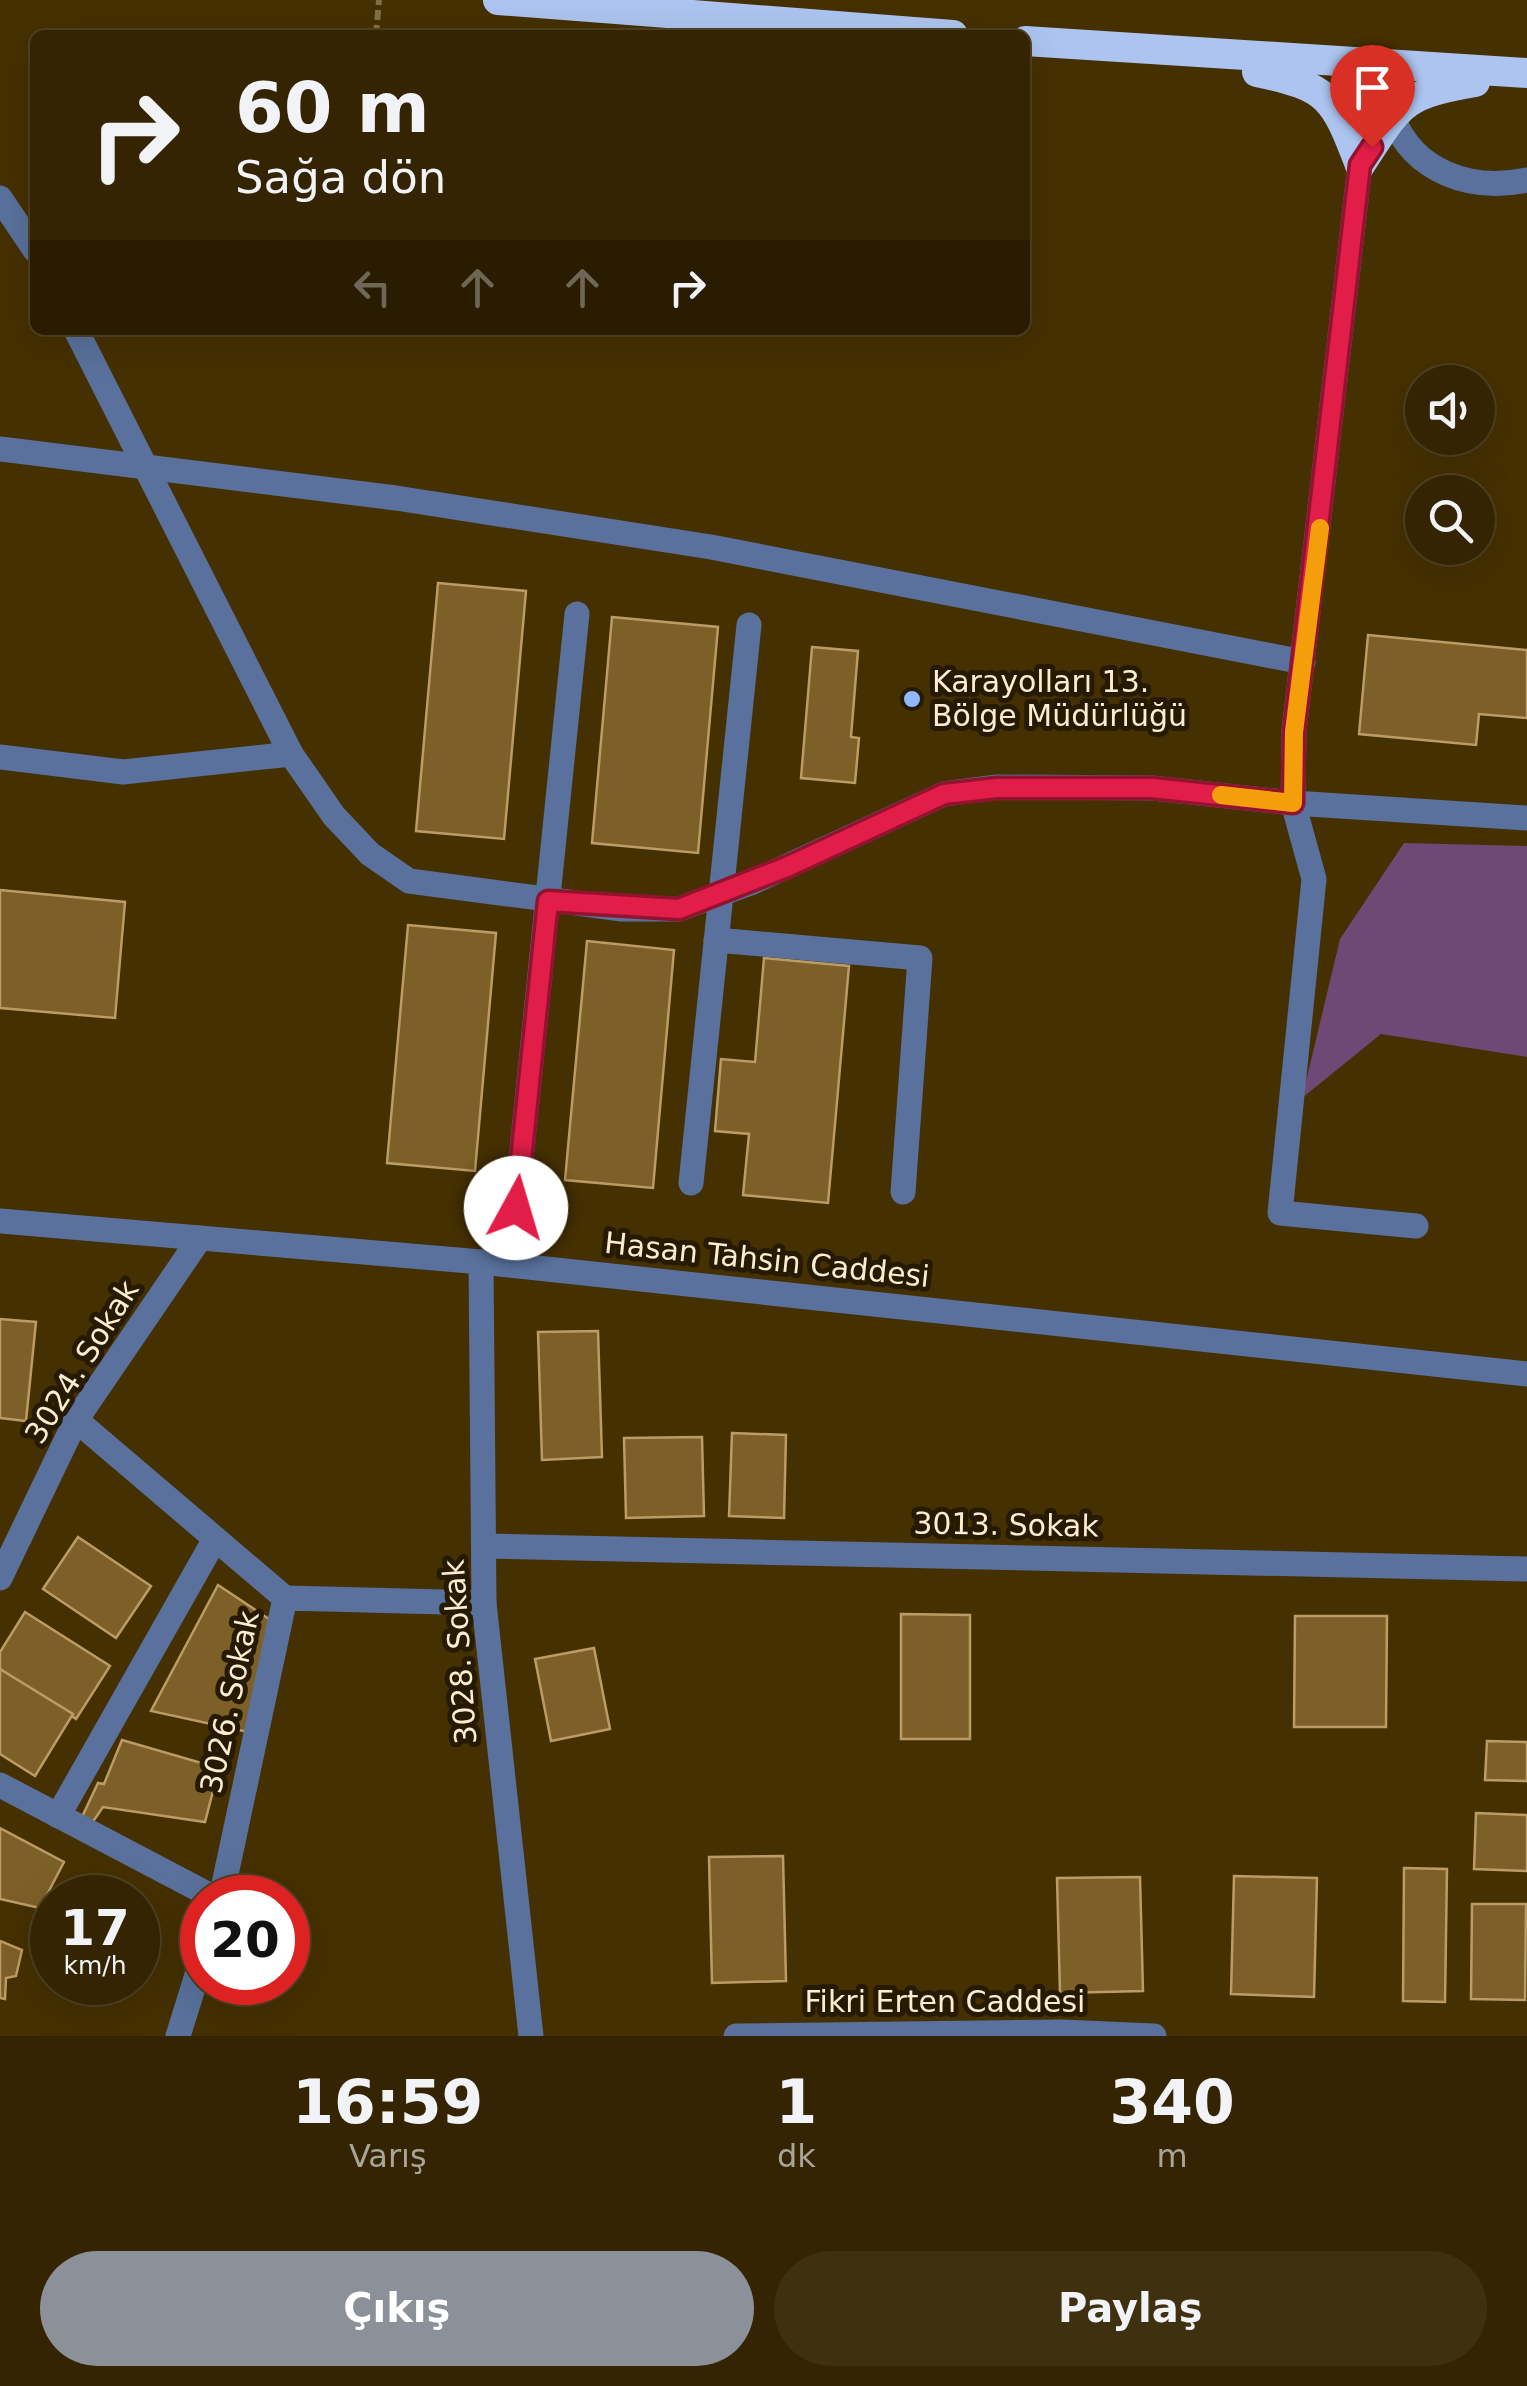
<!DOCTYPE html>
<html lang="tr">
<meta charset="utf-8">
<style>
body{margin:0;font-family:"DejaVu Sans",sans-serif;background:#3f3010;color:#f1f3f6;height:100vh;display:flex;flex-direction:column;font-size:38px;white-space:nowrap}
*{box-sizing:border-box;margin:0}
p{font-size:32px;color:#a9a499}
.icon{flex:none;width:55px;height:55px;fill:none;stroke:currentColor;stroke-width:2;stroke-linecap:round;stroke-linejoin:round}
.map{position:relative;height:2036px;overflow:hidden}
.drawer{display:flex;flex-direction:column;background:#342401;flex:1}
.drawer>*{flex:none}
.hud{position:absolute;left:30px;top:30px;width:1000px;height:305px;border-radius:15px;box-shadow:0 10px 40px #0002,0 0 0 2px #4e4123;background:#342401;color:#f1f3f6;overflow:hidden}
.tools{position:absolute;left:1405px;top:365px;display:grid;gap:20px}
.tools a{display:grid;place-items:center;width:90px;height:90px;border-radius:50%;background:#342401;box-shadow:0 10px 40px #0002,0 0 0 2px #4e4123;font-size:50px}
.speed{position:absolute;left:30px;top:1875px;display:flex;gap:20px;font-size:50px;font-weight:700;text-align:center}
.speed>*{display:grid;place-content:center;width:130px;height:130px;border-radius:50%;background:#342401;box-shadow:0 10px 40px #0002,0 0 0 2px #4e4123;line-height:1}
.speed small{font-size:25px;font-weight:400}
.speed .limit{border:15px solid #d22;background:#fff;color:#111}
.pin{position:absolute;display:grid;place-items:center;width:85px;height:85px;color:#fff;margin:-102px -42px;border-radius:50% 50% 50% 0;rotate:-45deg;box-shadow:0 0 10px #0007}
.pin .icon{rotate:45deg}
.me{position:absolute;width:110px;margin:-55px;rotate:6deg;stroke-linejoin:round;filter:drop-shadow(0 0 8px #0008)}
.turn{display:flex;align-items:center;gap:35px;height:210px;padding:0 40px;font-size:45px}
.turn .icon{width:130px;height:130px;stroke-width:2.5}
.turn b{display:block;font-size:70px;line-height:85px}
.lanes{display:flex;align-items:center;height:95px;padding:0 40px;background:#0003;justify-content:center;gap:50px;direction:ltr}
.lanes .off{opacity:.35}
.eta{display:flex;justify-content:space-evenly;align-items:center;height:170px;text-align:center}
.eta b{font-size:60px;font-weight:800;line-height:70px}
.button{display:flex;gap:20px;margin-top:auto;padding:20px 40px}
.button a{flex:1;height:115px;border-radius:60px;background:#8c9099;color:#fff;font-size:40px;font-weight:800;line-height:115px;text-align:center}
.button a+a{background:#3f3010;color:#f1f3f6}
.map>svg:first-child{display:block}
</style>
<div class="map">
<svg width="1527" height="2036" viewBox="0 0 1527 2036">
<rect width="100%" height="100%" fill="#453001"/>
<path fill="#6e4975" d="M1404,843L1527,846V1057L1381,1034L1302,1098L1340,939Z"/>
<g fill="#7d6027" stroke="#bb9c64" stroke-width="2.5">
<path d="M438,583L526,591L504,839L416,831Z"/>
<path d="M612,617L718,627L698,853L592,843Z"/>
<path d="M1368,635L1527,650V718L1479,714L1476,745L1359,734Z"/>
<path d="M812,647L858,651L851,737L859,738L855,783L801,778Z"/>
<path d="M0,890L125,902L115,1018L0,1008Z"/>
<path d="M408,925L496,933L475,1171L387,1163Z"/>
<path d="M587,941L674,950L653,1188L565,1180Z"/>
<path d="M764,958L849,966L828,1203L743,1195L749,1134L715,1131L721,1059L755,1062Z"/>
<path d="M0,1319L36,1322L26,1421L0,1418Z"/>
<path d="M598,1331L602,1457L542,1460L538,1332Z"/>
<path d="M732,1433L786,1435L784,1518L729,1516Z"/>
<path d="M702,1437L704,1516L626,1518L624,1438Z"/>
<path d="M78,1537L151,1586L116,1638L43,1589Z"/>
<path d="M218,1585L272,1621L248,1732L151,1711Z"/>
<path d="M25,1612L110,1666L76,1719L0,1669V1652Z"/>
<path d="M901,1614L970,1615V1739H901Z"/>
<path d="M1295,1616H1387L1386,1727H1294Z"/>
<path d="M594,1648L610,1729L551,1741L535,1659Z"/>
<path d="M0,1669L73,1714L35,1776L0,1754Z"/>
<path d="M122,1740L219,1768L205,1822L103,1807L92,1823L81,1819L98,1783L104,1784Z"/>
<path d="M1487,1741L1527,1742V1781L1485,1780Z"/>
<path d="M1476,1813L1527,1815V1871L1474,1869Z"/>
<path d="M0,1828L64,1862L40,1908L0,1899Z"/>
<path d="M783,1856L786,1981L712,1983L709,1857Z"/>
<path d="M1404,1868L1447,1869L1445,2002L1403,2001Z"/>
<path d="M1234,1876L1317,1878L1314,1997L1231,1994Z"/>
<path d="M1140,1877L1143,1991L1060,1993L1057,1878Z"/>
<path d="M1472,1904H1526L1525,2000L1471,1999Z"/>
<path d="M0,1941L22,1950L16,1976L6,1978L5,1999L0,1998Z"/>
</g>
<g fill="none" stroke-linecap="round" stroke-linejoin="round">
<path stroke="#826f46" stroke-width="6" stroke-dasharray="10 5" stroke-linecap="butt" d="M376,35L379,0"/>
<g stroke="#59719c" stroke-width="25">
<path d="M1393,118C1414,172 1471,192 1527,180"/>
<path d="M0,198L35,250"/>
<path d="M76,330L291,754L334,816L370,854L409,881L622,909H679L753,882L944,794L997,787L1152,788L1293,803L1294,731L1360,165"/>
<path d="M0,449L396,498L711,547L1303,662"/>
<path d="M0,757L123,772L291,754"/>
<path d="M716,940L920,958L903,1192"/>
<path d="M691,1183L749,625"/>
<path d="M516,1208L577,614"/>
<path d="M0,1221L481,1262L1527,1374"/>
<path d="M1416,1226L1280,1213L1314,879L1293,803L1527,818"/>
<path d="M481,1262L484,1603L531,2036"/>
<path d="M76,1420L285,1598"/>
<path d="M484,1546L1527,1569"/>
<path d="M0,1578L76,1420L200,1238"/>
<path d="M0,1785L215,1898"/>
<path d="M58,1816L215,1539"/>
<path d="M221,1898L285,1598L484,1603"/>
<path d="M178,2036L202,1959"/>
<path d="M736,2036L1061,2032L1154,2036"/>
</g>
<g stroke="#acc4ef" stroke-width="30">
<path d="M498,0L953,35"/>
<path d="M1025,41L1527,73"/>
<path d="M1257,72C1329,87 1334,97 1360,165"/>
<path d="M1360,165C1401,103 1400,95 1475,82"/>
</g>
</g>
<g fill="none" stroke-linecap="round" stroke-linejoin="round">
<g stroke="#92132f" stroke-width="25">
<path id="route" d="M516,1208L548,901L679,909L789,866L944,794L997,788H1152L1293,803L1294,732L1360,165L1372,147"/>
</g>
<use href="#route" stroke="#e11d48" stroke-width="18"/>
<path stroke="#f59e0b" stroke-width="18" d="M1221,795L1293,803L1294,732L1320,528"/>
</g>
<circle fill="#91b8fd" stroke="#261a03" stroke-width="4" cx="912" cy="699" r="10"/>
<g text-anchor="middle" stroke-width="10" stroke-linejoin="round" paint-order="stroke">
<g font-size="30" fill="#fdedd0" stroke="#261a03" text-anchor="start">
<text x="932" y="692">Karayolları 13.<tspan x="932" dy="34">Bölge Müdürlüğü</tspan></text>
</g>
<g font-size="30" fill="#fdedd0" stroke="#261a03">
<text transform="translate(767 1260) rotate(6)" y="10">Hasan Tahsin Caddesi</text>
<text transform="translate(82 1362) rotate(-58)" y="10">3024. Sokak</text>
<text transform="translate(1006 1525) rotate(1)" y="10">3013. Sokak</text>
<text transform="translate(460 1652) rotate(-94)" y="10">3028. Sokak</text>
<text transform="translate(230 1702) rotate(-78)" y="10">3026. Sokak</text>
<text x="945" y="2012">Fikri Erten Caddesi</text>
</g>
</g>
</svg>
<div class="tools">
<a><svg class="icon" aria-label="sound" viewBox="0 0 24 24"><path d="M4 9h4l5-4v14l-5-4H4zM17 9q2 3 0 6"/></svg></a>
<a><svg class="icon" aria-label="search" viewBox="0 0 24 24"><circle cx="10" cy="10" r="6"/><path d="M15 15l6 6"/></svg></a>
</div>
<div class="speed"><div>17<small>km/h</small></div><div class="limit">20</div></div>
<div class="pin" style="left:1372px;top:147px;background:#d93025"><svg class="icon" aria-label="arrive" viewBox="0 0 24 24"><path d="M6 21V4h12l-3 4 3 4H6"/></svg></div>
<svg class="me" style="left:516px;top:1208px" viewBox="-20 -20 40 40"><circle r="19" fill="#fff"/><path d="M0-13L10 11 0 6-10 11z" fill="#e11d48"/></svg>
<div class="hud">
<div class="turn"><svg class="icon" aria-label="right" viewBox="0 0 24 24"><path d="M7 20v-9h11M14 6l5 5-5 5"/></svg><div><b>60 m</b>Sağa dön</div></div>
<div class="lanes"><svg class="icon off" aria-label="left" viewBox="0 0 24 24"><path d="M17 20v-9H6M10 6l-5 5 5 5"/></svg><svg class="icon off" aria-label="ahead" viewBox="0 0 24 24"><path d="M12 20V5M6 11l6-6 6 6"/></svg><svg class="icon off" aria-label="ahead" viewBox="0 0 24 24"><path d="M12 20V5M6 11l6-6 6 6"/></svg><svg class="icon" aria-label="right" viewBox="0 0 24 24"><path d="M7 20v-9h11M14 6l5 5-5 5"/></svg></div>
</div>
</div>
<section class="drawer">
<div class="eta">
<div><b>16:59</b><p>Varış</p></div>
<div><b>1</b><p>dk</p></div>
<div><b>340</b><p>m</p></div>
</div>
<div class="button"><a>Çıkış</a><a>Paylaş</a></div>
</section>
